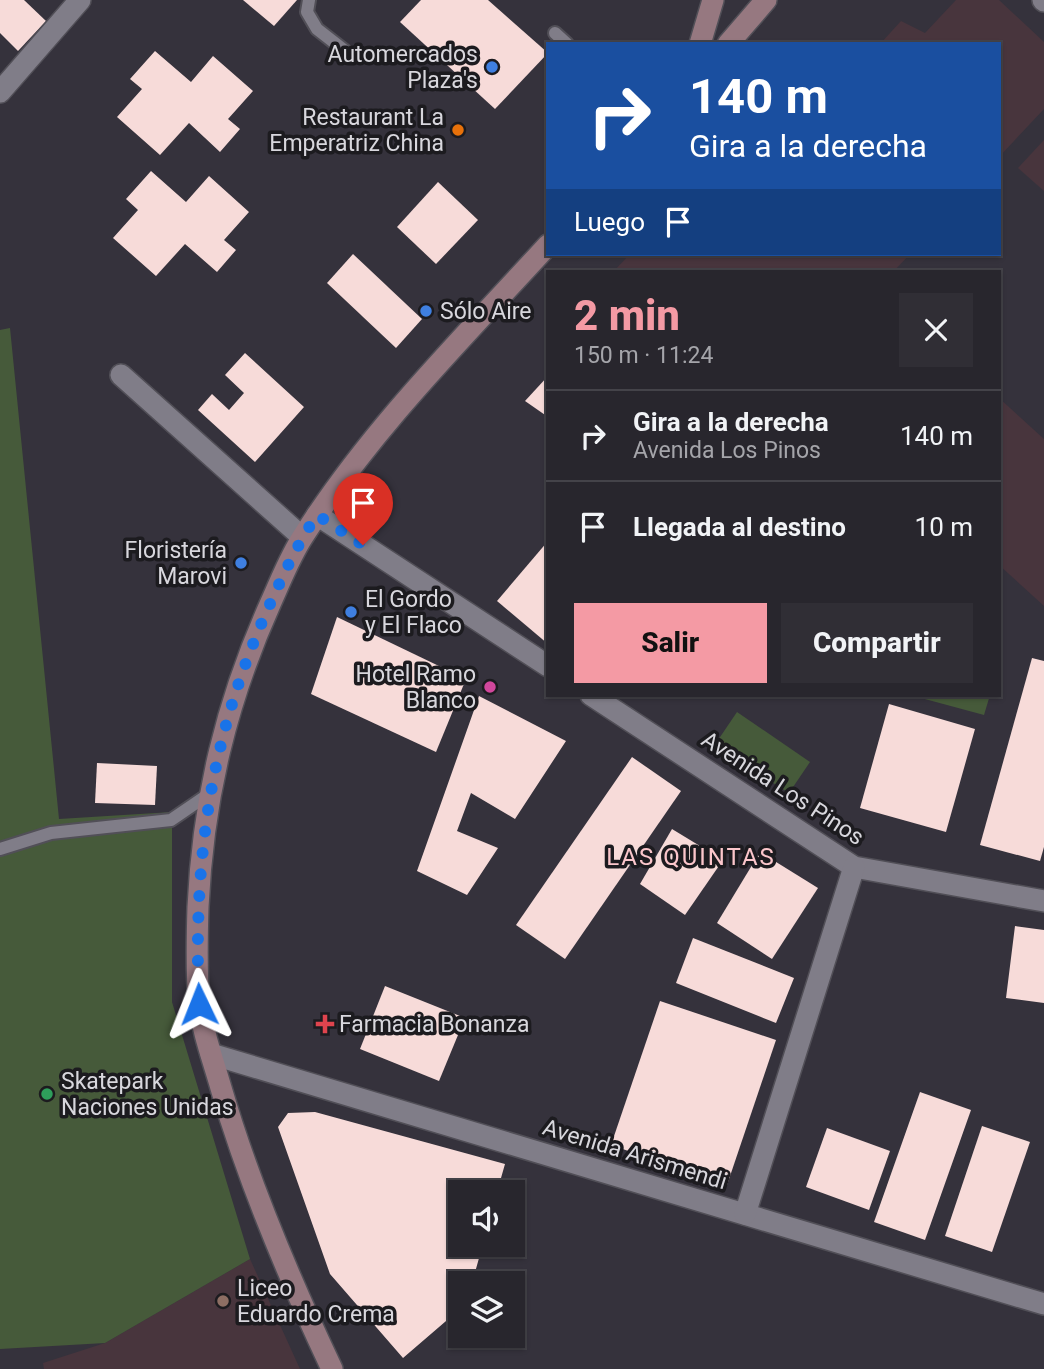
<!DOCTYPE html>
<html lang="es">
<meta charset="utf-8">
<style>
body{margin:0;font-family:Roboto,sans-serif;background:#302e35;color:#f1f3f6;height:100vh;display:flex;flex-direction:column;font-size:26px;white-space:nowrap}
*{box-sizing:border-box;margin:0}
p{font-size:23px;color:#a5a5aa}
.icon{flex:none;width:38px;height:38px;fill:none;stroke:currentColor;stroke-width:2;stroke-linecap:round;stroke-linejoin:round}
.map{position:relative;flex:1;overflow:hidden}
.drawer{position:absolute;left:546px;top:270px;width:455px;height:427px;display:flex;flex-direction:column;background:#28262d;border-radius:0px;box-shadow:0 2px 5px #0004,0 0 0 2px #444349}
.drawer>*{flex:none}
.banner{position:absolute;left:546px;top:42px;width:455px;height:214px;border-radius:0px;box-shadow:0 2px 5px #0004,0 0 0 2px #444349;background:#1a4fa0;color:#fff;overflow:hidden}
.fabs{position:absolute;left:448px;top:1180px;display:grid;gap:14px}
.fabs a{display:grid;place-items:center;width:77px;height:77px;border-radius:0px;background:#28262d;box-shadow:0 2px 5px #0004,0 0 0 2px #444349;font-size:35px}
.pin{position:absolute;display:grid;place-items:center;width:60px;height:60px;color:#fff;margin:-72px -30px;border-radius:50% 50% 50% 0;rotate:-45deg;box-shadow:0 0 7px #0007}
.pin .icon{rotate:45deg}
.me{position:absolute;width:77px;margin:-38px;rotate:358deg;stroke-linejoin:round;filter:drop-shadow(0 0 5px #0008)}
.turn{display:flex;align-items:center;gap:24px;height:147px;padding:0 28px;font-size:32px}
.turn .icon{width:91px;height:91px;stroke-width:2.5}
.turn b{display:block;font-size:49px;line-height:60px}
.then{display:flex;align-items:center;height:66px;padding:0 28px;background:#0003;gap:14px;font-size:26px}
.round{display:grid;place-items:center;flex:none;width:74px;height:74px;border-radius:0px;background:#302e35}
.overview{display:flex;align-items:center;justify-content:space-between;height:119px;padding:0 28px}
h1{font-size:42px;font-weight:800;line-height:52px;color:#f49aa4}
.action{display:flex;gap:14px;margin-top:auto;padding:14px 28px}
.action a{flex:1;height:80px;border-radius:0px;background:#f49aa4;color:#111;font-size:28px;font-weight:800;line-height:80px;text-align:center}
.action a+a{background:#302e35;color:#f1f3f6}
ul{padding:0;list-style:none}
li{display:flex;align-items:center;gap:21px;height:91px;padding:0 28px;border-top:2px solid #444349}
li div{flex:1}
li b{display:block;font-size:26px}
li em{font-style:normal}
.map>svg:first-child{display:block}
</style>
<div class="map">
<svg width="1044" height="1369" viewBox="0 0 1044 1369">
<rect width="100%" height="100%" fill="#35323c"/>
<g fill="#48353d">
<path d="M956,0H999L1044,42V109L999,157V44H880L901,21L925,33Z"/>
<path d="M1044,140V191L1018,168Z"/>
<path d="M630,254H910L894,271H614Z"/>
<path d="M999,398L1044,439V606L999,565Z"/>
<path d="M250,1259L300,1369H44L43,1363L105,1343Z"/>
</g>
<g fill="#465a3a">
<path d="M10,328L59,819L172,812V1002L250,1259L105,1343L0,1349V330Z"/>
<path d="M910,695H990L984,715Z"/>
<path d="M737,712L810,762L789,793L714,746Z"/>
</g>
<g fill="#f7dbd9">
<path d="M0,0H24L46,21L18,51L0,33Z"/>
<path d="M243,0H297L274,26Z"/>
<path d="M421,0H488L548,53L495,109L400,22Z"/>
<path d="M155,51L191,82L213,56L253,91L228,119L240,129L220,152L189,123L160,155L117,117L142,89L130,79Z"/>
<path d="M151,171L186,202L209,176L249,212L224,240L236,250L217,272L185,244L156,276L113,238L138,210L126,199Z"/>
<path d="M438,182L478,220L436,264L397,227Z"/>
<path d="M353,254L422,319L396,348L327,283Z"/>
<path d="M245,353L304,407L255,462L198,410L212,394L229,410L244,393L225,375Z"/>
<path d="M548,376V417L525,401Z"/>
<path d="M548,541V644L497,601Z"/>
<path d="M337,617L466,679L436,752L311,694Z"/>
<path d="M1032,658L1044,661V847L1040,861L980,845Z"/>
<path d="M479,696L566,741L515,819L471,793L457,831L498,848L467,895L417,871Z"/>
<path d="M889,704L975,729L946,832L860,808Z"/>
<path d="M632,757L681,791L565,959L516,925Z"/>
<path d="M97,763L157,766L155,805L95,803Z"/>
<path d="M672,829L723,860L685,915L640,884Z"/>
<path d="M760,852L818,888L772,959L717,923Z"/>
<path d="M1015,926L1044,930V1003L1006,998Z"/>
<path d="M693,938L794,978L776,1023L676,983Z"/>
<path d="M385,986L465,1018L439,1081L360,1049Z"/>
<path d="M660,1001L776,1040L727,1185L611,1145Z"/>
<path d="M920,1092L971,1110L925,1240L874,1222Z"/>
<path d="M315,1112L505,1164L497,1192H460V1244H483L472,1283H460V1309L403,1358L330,1274L278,1127L288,1113Z"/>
<path d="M982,1126L1030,1142L992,1252L945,1236Z"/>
<path d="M827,1128L890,1151L869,1210L806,1187Z"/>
</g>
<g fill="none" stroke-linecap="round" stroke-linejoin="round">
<g stroke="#514f57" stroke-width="16">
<g id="lane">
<path d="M309,0L307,12L317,29L349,54"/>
<path d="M555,33L567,44"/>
<path d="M0,849L51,833L171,820L209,794"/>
</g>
</g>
<g stroke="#514f57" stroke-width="24">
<g id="street">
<path d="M1043,0L1044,1"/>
<path d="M0,92L80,0"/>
<path d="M121,375L302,537"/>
<path d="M317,515L548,666"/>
<path d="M591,695L854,867L1044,901"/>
<path d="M211,1054L1044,1304"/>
<path d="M745,1214L854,867"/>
</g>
</g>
<g stroke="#514f57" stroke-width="24">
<g id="secondary">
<path d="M700,44L713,0"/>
<path d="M728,44L766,0"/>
<path d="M332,1369C289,1278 249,1184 221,1088C213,1060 202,1031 199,1002C196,971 197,939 198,907C203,799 226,702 271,602C281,580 290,556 304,535C372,428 463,338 548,245"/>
</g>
</g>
<use href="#lane" stroke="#807d88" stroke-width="12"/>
<use href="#street" stroke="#807d88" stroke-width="21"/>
<use href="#secondary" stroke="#967880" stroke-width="21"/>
</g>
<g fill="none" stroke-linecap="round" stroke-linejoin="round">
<path stroke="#1a73e8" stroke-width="12" stroke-dasharray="0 21.6" d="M199,1004C193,860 210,736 270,604C284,573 298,543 317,515L363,545"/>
</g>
<g fill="#3f7fe0" stroke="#1c1b1f" stroke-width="2.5">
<circle cx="492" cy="67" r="7"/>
<circle cx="426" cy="311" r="7"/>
<circle cx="241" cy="563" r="7"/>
<circle cx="351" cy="612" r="7"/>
</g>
<circle fill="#e8710a" stroke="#1c1b1f" stroke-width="2.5" cx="458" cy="130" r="7"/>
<circle fill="#d1479c" stroke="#1c1b1f" stroke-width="2.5" cx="490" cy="687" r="7"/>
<path fill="#e0444e" stroke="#1c1b1f" stroke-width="2.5" d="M321.5 1013.5h7v7h7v7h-7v7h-7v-7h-7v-7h7z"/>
<circle fill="#2e9e5b" stroke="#1c1b1f" stroke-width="2.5" cx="47" cy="1094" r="7"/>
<circle fill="#8d6e63" stroke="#1c1b1f" stroke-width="2.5" cx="223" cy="1301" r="7"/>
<g text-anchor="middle" stroke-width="7" stroke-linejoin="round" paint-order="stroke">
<g font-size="23" fill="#d8d7dd" stroke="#1c1b1f" text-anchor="start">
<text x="478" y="62" text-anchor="end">Automercados<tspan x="478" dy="26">Plaza's</tspan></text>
<text x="444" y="125" text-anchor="end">Restaurant La<tspan x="444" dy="26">Emperatriz China</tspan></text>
<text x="440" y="319">Sólo Aire</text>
<text x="227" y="558" text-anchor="end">Floristería<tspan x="227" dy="26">Marovi</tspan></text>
<text x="365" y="607">El Gordo<tspan x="365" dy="26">y El Flaco</tspan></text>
<text x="476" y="682" text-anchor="end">Hotel Ramo<tspan x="476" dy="26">Blanco</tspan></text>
<text x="339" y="1032">Farmacia Bonanza</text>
<text x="61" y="1089">Skatepark<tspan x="61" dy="26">Naciones Unidas</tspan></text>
<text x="237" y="1296">Liceo<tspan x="237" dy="26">Eduardo Crema</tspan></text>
</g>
<g font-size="23" fill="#d8d7dd" stroke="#1c1b1f">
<text transform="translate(783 788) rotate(33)" y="8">Avenida Los Pinos</text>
<text transform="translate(635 1154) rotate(17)" y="8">Avenida Arismendi</text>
</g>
<g font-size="24" letter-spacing="2" fill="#fbc6cb" stroke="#1c1b1f">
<text x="691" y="865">LAS QUINTAS</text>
</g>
</g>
</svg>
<div class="fabs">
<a><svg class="icon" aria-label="sound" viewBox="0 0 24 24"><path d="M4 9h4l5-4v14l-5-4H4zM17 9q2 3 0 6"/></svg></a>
<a><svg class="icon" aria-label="layers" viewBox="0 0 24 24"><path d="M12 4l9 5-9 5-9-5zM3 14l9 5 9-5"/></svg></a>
</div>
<div class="pin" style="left:363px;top:545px;background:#d93025"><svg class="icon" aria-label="arrive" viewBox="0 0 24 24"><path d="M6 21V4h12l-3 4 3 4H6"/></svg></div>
<svg class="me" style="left:199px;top:1004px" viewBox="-20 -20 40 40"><path d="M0-17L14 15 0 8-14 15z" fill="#1a73e8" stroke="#fff" stroke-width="4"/></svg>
<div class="banner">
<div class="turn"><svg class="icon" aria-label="right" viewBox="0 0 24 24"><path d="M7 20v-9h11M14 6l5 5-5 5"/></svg><div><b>140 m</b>Gira a la derecha</div></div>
<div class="then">Luego<svg class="icon" aria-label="arrive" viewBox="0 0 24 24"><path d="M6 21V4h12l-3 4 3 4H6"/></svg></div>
</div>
<section class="drawer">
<div class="overview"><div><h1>2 min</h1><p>150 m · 11:24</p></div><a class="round"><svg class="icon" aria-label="close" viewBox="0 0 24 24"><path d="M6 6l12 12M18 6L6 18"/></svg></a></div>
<ul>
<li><svg class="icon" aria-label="right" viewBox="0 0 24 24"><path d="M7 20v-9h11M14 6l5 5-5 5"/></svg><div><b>Gira a la derecha</b><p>Avenida Los Pinos</p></div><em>140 m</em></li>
<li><svg class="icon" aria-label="arrive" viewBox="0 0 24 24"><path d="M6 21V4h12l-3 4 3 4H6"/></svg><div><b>Llegada al destino</b></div><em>10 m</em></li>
</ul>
<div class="action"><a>Salir</a><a>Compartir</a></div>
</section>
</div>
